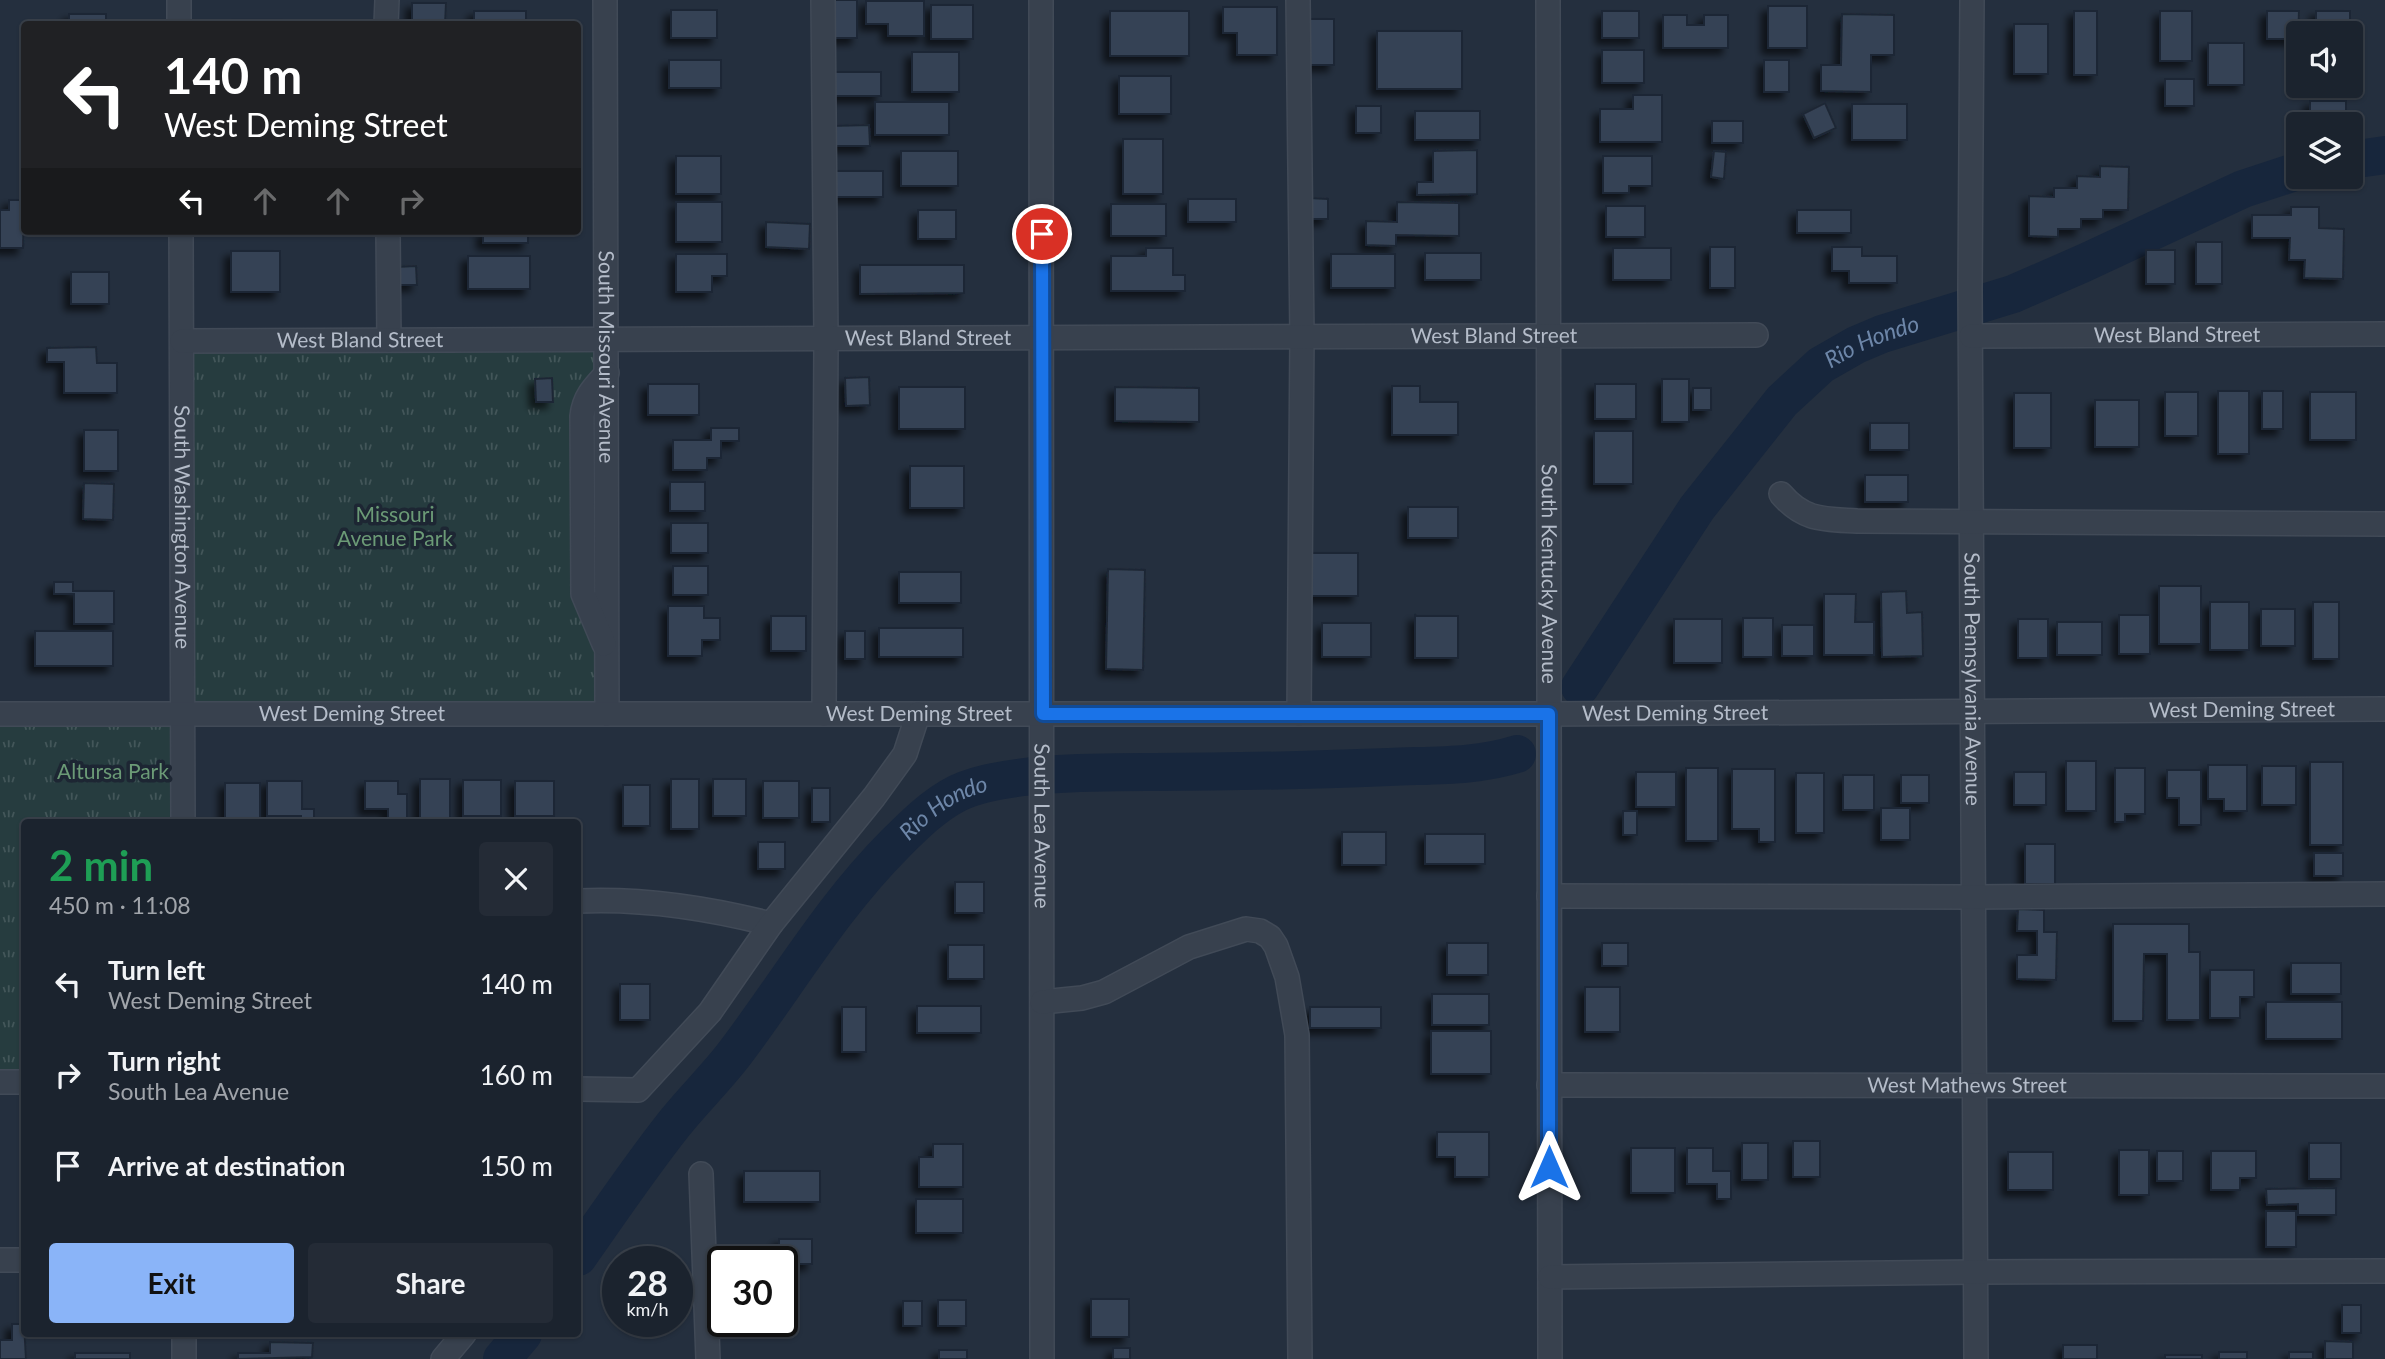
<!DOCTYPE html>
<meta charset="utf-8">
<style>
body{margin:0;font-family:Lato,sans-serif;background:#242b36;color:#f1f3f6;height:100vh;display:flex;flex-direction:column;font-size:26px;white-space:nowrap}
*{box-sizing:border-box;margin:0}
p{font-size:23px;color:#a0a4aa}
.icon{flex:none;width:38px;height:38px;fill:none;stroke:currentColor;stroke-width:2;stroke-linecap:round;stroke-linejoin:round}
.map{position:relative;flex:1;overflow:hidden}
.sheet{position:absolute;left:21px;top:819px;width:560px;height:518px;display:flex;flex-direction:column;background:#1b232e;border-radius:7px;box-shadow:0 2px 5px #0004,0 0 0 2px #39404a}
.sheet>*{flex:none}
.top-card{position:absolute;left:21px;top:21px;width:560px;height:214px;border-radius:7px;box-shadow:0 2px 5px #0004,0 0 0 2px #39404a;background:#202124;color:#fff;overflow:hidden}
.controls{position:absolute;left:2286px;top:21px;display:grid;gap:14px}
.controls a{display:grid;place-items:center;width:77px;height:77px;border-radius:7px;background:#1b232e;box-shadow:0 2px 5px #0004,0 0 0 2px #39404a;font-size:35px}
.speed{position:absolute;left:602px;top:1246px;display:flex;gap:14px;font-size:35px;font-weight:700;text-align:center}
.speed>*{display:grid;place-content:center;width:91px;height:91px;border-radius:50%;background:#1b232e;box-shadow:0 2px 5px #0004,0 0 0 2px #39404a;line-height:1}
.speed small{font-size:18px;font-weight:400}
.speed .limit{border:4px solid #111;border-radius:10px;background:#fff;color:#111}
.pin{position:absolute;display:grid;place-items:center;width:60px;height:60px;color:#fff;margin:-30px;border:4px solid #fff;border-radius:50%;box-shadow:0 2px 7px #0007}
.me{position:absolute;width:77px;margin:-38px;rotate:0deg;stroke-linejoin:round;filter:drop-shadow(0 0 5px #0008)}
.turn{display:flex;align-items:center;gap:24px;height:147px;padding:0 28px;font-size:32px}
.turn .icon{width:91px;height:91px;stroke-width:2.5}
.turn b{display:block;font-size:49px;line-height:60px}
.lanes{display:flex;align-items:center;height:66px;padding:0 28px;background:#0003;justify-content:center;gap:35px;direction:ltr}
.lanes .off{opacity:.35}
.round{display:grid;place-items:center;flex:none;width:74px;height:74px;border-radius:7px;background:#242b36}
.overview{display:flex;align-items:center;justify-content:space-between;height:119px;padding:0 28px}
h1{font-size:42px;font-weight:700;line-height:52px;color:#1e9e55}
.action{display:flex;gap:14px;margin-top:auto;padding:14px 28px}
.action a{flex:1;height:80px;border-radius:7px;background:#8ab4f8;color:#111;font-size:28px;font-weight:700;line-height:80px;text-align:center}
.action a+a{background:#242b36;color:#f1f3f6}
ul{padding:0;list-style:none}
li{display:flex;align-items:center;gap:21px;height:91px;padding:0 28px}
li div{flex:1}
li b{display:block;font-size:26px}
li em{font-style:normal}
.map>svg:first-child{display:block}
</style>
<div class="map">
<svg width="2385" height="1359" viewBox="0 0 2385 1359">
<defs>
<pattern id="park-tufts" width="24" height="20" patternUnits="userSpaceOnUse" patternTransform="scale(1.75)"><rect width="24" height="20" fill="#263c3f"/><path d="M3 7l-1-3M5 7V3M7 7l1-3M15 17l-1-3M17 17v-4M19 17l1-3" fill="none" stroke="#435659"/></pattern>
<filter id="shadow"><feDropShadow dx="-6" dy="6" stdDeviation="3.5" flood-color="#0009"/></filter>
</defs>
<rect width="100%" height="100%" fill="#242f3e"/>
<g fill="url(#park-tufts)">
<path d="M607,339V714H182V341Z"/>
<path d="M172,723V822H24V1072H0V724Z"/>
</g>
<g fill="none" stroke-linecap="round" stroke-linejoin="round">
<g stroke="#17263c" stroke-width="38">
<path d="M2350,160L2385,155"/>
<path id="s1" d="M1580,687L1697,508L1782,401L1821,365L1856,345L1882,334L2013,294L2084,263L2243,189L2298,171"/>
<path id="s2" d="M578,1257C609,1213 640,1167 674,1124C693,1100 716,1078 735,1053C788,983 832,907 895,844C914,825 934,805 958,793C1004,771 1103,772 1155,772C1233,772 1311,770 1389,767C1432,765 1476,767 1517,754"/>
<path d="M502,1359L523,1334"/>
</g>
</g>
<g fill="#364354" stroke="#1f2835" stroke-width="2" filter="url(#shadow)">
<rect x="827" y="0" width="30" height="38"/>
<path d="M866,1H924V36H888V24H866Z"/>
<path d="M412,3H446L445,24H412Z"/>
<rect x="931" y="5" width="42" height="34"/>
<rect x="1768" y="6" width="39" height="42"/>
<path d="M1223,7H1277V55H1237V33H1223Z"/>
<rect x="671" y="10" width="46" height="28"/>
<rect x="474" y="11" width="52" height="13"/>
<rect x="1110" y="11" width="79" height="45"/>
<rect x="1602" y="11" width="37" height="27"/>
<rect x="2074" y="11" width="23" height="64"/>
<rect x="2160" y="11" width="32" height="50"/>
<path d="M2267,11H2299L2298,39H2267Z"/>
<rect x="2316" y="11" width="34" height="22"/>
<rect x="69" y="14" width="37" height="10"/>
<path d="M1842,14L1894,15V55H1871V92L1821,91V65H1841Z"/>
<path d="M1663,15H1687V25H1704V15H1728V48H1663Z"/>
<rect x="1304" y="19" width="30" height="46"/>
<rect x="237" y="20" width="52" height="4"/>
<rect x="2014" y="24" width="34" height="50"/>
<rect x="1377" y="31" width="85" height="58"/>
<rect x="2208" y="43" width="36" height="42"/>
<rect x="1602" y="50" width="42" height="33"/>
<rect x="912" y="52" width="47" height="40"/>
<rect x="669" y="60" width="52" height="28"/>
<rect x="1764" y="60" width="25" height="32"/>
<rect x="829" y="72" width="52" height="24"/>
<rect x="1119" y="76" width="52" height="38"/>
<rect x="2165" y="79" width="29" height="27"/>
<rect x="2312" y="86" width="35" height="1"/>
<path d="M1633,95H1662V142H1600V109H1633Z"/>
<rect x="2310" y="101" width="36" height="22"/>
<rect x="875" y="102" width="74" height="33"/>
<path d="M1825,103L1836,128L1814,138L1803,114Z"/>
<rect x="1852" y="104" width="55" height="36"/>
<rect x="1356" y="106" width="25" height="27"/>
<rect x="1415" y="111" width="65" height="29"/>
<rect x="1712" y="121" width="31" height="22"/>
<path d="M869,125L870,146H831V126Z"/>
<rect x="1123" y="139" width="40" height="55"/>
<path d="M1477,150V194L1417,195V182H1433V151Z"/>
<rect x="901" y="151" width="57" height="35"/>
<path d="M1714,151L1726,152L1724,179L1711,177Z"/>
<rect x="676" y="156" width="45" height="38"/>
<path d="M1603,156H1652V186H1629V193H1603Z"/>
<path d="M2100,166L2129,167L2128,210H2103V219H2081V229H2058V237L2029,236V196L2054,197V188H2077V176L2100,177Z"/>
<rect x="831" y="171" width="52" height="26"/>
<path d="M1308,198L1328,199V219H1308Z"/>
<rect x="1188" y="199" width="48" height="23"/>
<path d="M9,200H24L23,248H0V210H9Z"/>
<rect x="676" y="202" width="46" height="40"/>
<path d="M1397,202L1459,203V236L1396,235V246L1366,245V221L1397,222Z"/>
<rect x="1111" y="204" width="55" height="32"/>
<rect x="1606" y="206" width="39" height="31"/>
<path d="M2291,207H2319V228L2344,229L2343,279L2304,278L2305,260H2289L2290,238H2252V215H2291Z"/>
<rect x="918" y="210" width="38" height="29"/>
<rect x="1797" y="210" width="54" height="23"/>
<path d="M766,222L810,224L809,249L766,247Z"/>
<rect x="483" y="231" width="45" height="12"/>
<rect x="2196" y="242" width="26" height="42"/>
<rect x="1710" y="247" width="25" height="41"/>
<path d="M1832,247H1862V256H1897V283H1849V271H1832Z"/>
<path d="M1146,248H1173V275H1185V291H1111V256H1146Z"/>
<rect x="1613" y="248" width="58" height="32"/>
<rect x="2146" y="250" width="29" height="34"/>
<rect x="231" y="251" width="49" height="41"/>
<rect x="1425" y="253" width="56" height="27"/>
<path d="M676,254H727V276H712V292H676Z"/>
<rect x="1331" y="254" width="64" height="34"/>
<rect x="468" y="256" width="62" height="33"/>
<path d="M860,265H964V293L860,294Z"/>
<path d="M416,266L417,285H397L396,267Z"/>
<rect x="71" y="272" width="38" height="32"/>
<path d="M96,347L97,363H117V393H64V362H47V348Z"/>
<path d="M869,377L870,405L846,406L845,378Z"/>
<path d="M552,378L553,402H536L535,379Z"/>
<rect x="1662" y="379" width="27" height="43"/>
<rect x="648" y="384" width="51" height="31"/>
<rect x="1595" y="384" width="41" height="35"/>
<path d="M1392,386H1420V402H1458V435H1392Z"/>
<rect x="899" y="387" width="66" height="42"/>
<path d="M1115,387L1199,388V422L1115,421Z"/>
<rect x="1693" y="388" width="18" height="22"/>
<rect x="2218" y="391" width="31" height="63"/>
<rect x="2262" y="391" width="21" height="38"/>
<rect x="2165" y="392" width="33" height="44"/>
<rect x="2310" y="392" width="46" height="48"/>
<rect x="2014" y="393" width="37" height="55"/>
<rect x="2095" y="400" width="44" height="47"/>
<rect x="1870" y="423" width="39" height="27"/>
<path d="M711,428H739V441H721V458H707V470H673V440H711Z"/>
<rect x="84" y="430" width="34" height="41"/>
<rect x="1594" y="431" width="39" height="53"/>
<rect x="910" y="466" width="54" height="42"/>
<rect x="1865" y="475" width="43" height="27"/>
<rect x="670" y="482" width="35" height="29"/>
<path d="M84,483L114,484L113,520L83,519Z"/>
<rect x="1408" y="507" width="50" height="31"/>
<rect x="671" y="523" width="37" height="30"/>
<rect x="1306" y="553" width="52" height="43"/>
<rect x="673" y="566" width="35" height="29"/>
<path d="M1108,569L1145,570L1143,670L1106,669Z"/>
<rect x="899" y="572" width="62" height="31"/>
<path d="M54,582H73V591H114V624H74V594H54Z"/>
<rect x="2159" y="586" width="42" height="58"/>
<path d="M1906,591L1907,613L1922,612L1923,656L1882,657L1881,592Z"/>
<path d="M1824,594H1856L1855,622H1874V655H1824Z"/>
<rect x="2210" y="602" width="39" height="48"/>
<rect x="2313" y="602" width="26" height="57"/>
<path d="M668,606H704V618H720V640H702V656H668Z"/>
<rect x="2261" y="609" width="34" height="37"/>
<path d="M1415,614L1416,616H1458V658H1415Z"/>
<rect x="2119" y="615" width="31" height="39"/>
<rect x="771" y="616" width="35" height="35"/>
<rect x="1743" y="618" width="30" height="39"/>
<rect x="1674" y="619" width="48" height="44"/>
<rect x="2018" y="619" width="30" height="39"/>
<rect x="2057" y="622" width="45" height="33"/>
<rect x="1322" y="623" width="49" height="34"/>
<rect x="1782" y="625" width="32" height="31"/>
<rect x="879" y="628" width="84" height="29"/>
<rect x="35" y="631" width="78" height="35"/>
<rect x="845" y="631" width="20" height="28"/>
<rect x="2066" y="761" width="30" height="50"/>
<rect x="2310" y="762" width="33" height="83"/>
<path d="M2208,765H2247V811H2224V799H2208Z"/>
<rect x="2262" y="766" width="34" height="39"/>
<rect x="1686" y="768" width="32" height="73"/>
<path d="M2115,768H2145V814H2125V822H2115Z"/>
<path d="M1732,769H1775V842H1759V829H1732Z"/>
<path d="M2167,770H2201V825H2179V798H2167Z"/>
<rect x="1636" y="772" width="40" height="35"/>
<rect x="2014" y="772" width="32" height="33"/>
<rect x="1796" y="773" width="28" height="60"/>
<rect x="1843" y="775" width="31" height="35"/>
<rect x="1901" y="775" width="28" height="28"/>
<rect x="420" y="779" width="30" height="43"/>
<rect x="671" y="779" width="28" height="50"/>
<rect x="713" y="779" width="33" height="37"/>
<rect x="463" y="780" width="38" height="36"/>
<path d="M267,781H302V809H314V822H301V816H267Z"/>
<path d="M365,781H398V794H407V818H388V809H365Z"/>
<rect x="515" y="781" width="39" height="35"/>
<rect x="763" y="781" width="36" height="37"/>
<rect x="225" y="783" width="35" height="39"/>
<rect x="623" y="785" width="27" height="41"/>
<rect x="812" y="788" width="18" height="34"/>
<rect x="1881" y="808" width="29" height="32"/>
<rect x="1623" y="811" width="14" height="24"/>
<rect x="1342" y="832" width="44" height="33"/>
<rect x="1425" y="834" width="60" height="30"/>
<rect x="758" y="842" width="27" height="27"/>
<rect x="2025" y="844" width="30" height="40"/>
<rect x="2314" y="853" width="29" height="23"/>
<rect x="955" y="882" width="29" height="31"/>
<path d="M2018,909L2044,910V932H2057L2056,980L2017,979V955H2037V931H2017Z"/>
<path d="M2113,924H2189V952H2200V1020H2167V954H2144L2143,1021H2113Z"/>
<rect x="1447" y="943" width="41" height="32"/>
<rect x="1602" y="943" width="26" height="23"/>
<rect x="948" y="945" width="36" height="34"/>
<rect x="2291" y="963" width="50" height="31"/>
<path d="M2210,970H2254V997H2240V1018H2210Z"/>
<rect x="620" y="984" width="30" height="36"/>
<rect x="1585" y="987" width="35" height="45"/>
<rect x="1432" y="994" width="57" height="31"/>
<rect x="2266" y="1002" width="76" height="37"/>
<rect x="917" y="1006" width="64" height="27"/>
<rect x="842" y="1007" width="24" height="45"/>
<rect x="1310" y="1007" width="71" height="21"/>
<rect x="1431" y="1031" width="60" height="43"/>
<path d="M1437,1132H1489V1177H1455V1157H1437Z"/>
<rect x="1793" y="1141" width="27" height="36"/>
<rect x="1742" y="1143" width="26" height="37"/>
<rect x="2309" y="1143" width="32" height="36"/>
<path d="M933,1144H963V1187H919V1157H933Z"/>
<rect x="1631" y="1148" width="44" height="45"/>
<path d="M1687,1148H1713V1171H1731V1199H1717V1184H1687Z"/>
<rect x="2119" y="1150" width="30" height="45"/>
<rect x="2157" y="1151" width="26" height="30"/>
<path d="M2211,1151H2256V1178H2240V1190H2211Z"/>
<rect x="2008" y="1152" width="45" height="38"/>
<rect x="744" y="1171" width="76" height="31"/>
<path d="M2336,1188V1215H2298V1204L2267,1205L2266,1189Z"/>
<rect x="916" y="1199" width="47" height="34"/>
<rect x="2266" y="1211" width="30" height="36"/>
<path d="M779,1239H812V1264H782V1262H779Z"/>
<rect x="1091" y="1299" width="38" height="38"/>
<rect x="938" y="1300" width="28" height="26"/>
<rect x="903" y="1301" width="19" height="25"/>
<rect x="2342" y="1305" width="19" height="28"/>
<path d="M12,1324H24L26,1359H0V1340H12Z"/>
<path d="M2325,1341L2353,1342V1359H2325Z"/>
<path d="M270,1342L313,1343L312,1357L238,1359V1353H270Z"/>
<rect x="2063" y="1345" width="34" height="14"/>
<rect x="1113" y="1348" width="17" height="11"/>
<rect x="939" y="1350" width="28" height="9"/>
<rect x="2219" y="1352" width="28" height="7"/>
<rect x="2289" y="1352" width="24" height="7"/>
<rect x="75" y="1353" width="55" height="6"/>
<rect x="2165" y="1355" width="37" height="4"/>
</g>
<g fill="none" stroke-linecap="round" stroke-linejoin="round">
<g stroke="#414a57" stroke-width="26">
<g id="minor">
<path d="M179,0V24"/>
<path id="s3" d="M605,0L607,714"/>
<path d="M823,0L826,339L824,714"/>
<path id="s4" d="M1041,0L1042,1359"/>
<path d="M1298,0L1302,336L1299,714"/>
<path id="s5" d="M1548,0L1550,1359"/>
<path id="s6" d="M1972,0L1970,290L1976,1359"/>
<path d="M386,24L387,0"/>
<path id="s7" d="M181,231L183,822"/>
<path d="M388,231L389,340"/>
<path id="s8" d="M1971,336L2385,334"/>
<path id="s9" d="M182,341L1756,335"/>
<path d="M1781,494C1804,521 1824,519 1857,521L2385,524"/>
<path d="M604,644L583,594L582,416C584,397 594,387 607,373"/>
<path id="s10" d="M0,714H1549L2385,709"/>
<path d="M1549,896L1973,897L2385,894"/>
<path d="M578,901C643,898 708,908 771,924"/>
<path d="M1042,1002L1082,998L1104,992L1189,947L1246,929L1260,931L1270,937L1276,946L1287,977L1297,1035L1300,1359"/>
<path d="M0,1082H24"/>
<path id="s11" d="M1549,1085L2385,1086"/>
<path d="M578,1089L638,1090L710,1012L771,924L874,797L905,754L918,714"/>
<path d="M701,1174L708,1359"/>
<path d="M0,1260H24"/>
<path d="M1550,1277L1976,1272L2385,1271"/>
<path d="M184,1334V1359"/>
<path d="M443,1359L464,1334"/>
</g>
</g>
<use href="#minor" stroke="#38414e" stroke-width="23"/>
</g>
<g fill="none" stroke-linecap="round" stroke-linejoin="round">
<g stroke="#114b97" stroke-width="18">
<path id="route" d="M1042,234L1043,714H1549V1167"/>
</g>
<use href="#route" stroke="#1a73e8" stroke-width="12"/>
</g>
<g text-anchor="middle" stroke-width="7" stroke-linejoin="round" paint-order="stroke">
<g font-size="21" fill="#b4bcc9" stroke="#1d2633">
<text dy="7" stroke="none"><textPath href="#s9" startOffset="1312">West Bland Street</textPath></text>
<text dy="7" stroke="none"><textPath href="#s8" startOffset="206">West Bland Street</textPath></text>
<text dy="7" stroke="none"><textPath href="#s9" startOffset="746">West Bland Street</textPath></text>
<text dy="7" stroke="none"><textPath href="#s9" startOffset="178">West Bland Street</textPath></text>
<text dy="7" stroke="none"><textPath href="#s3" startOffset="357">South Missouri Avenue</textPath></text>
<text dy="7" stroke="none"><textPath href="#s7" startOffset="296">South Washington Avenue</textPath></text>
<text dy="7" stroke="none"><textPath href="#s5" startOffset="574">South Kentucky Avenue</textPath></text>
<text dy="7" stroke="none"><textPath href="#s6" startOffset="679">South Pennsylvania Avenue</textPath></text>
<text dy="7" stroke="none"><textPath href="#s10" startOffset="2242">West Deming Street</textPath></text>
<text dy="7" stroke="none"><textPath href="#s10" startOffset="1675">West Deming Street</textPath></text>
<text dy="7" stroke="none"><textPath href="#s10" startOffset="352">West Deming Street</textPath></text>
<text dy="7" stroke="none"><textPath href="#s10" startOffset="919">West Deming Street</textPath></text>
<text dy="7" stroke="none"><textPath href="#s4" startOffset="826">South Lea Avenue</textPath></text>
<text dy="7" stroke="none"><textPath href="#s11" startOffset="418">West Mathews Street</textPath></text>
</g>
<g font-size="21" fill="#6b9a76" stroke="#1d2633">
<text x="395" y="522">Missouri<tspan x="395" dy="24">Avenue Park</tspan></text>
<text x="113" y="779">Altursa Park</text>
</g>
<g font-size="23" font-style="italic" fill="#6d86a8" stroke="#1d2633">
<text dy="8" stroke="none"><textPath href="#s1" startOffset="460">Rio Hondo</textPath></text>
<text dy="8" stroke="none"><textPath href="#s2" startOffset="583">Rio Hondo</textPath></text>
</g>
</g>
</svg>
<div class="controls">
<a><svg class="icon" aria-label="sound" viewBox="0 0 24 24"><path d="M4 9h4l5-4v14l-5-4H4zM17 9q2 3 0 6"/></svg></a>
<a><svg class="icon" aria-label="layers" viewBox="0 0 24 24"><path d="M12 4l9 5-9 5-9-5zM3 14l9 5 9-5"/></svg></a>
</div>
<div class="speed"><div>28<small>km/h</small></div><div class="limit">30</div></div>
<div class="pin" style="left:1042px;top:234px;background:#d93025"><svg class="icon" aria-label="arrive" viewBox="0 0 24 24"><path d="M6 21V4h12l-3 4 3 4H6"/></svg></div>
<svg class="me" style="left:1549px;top:1167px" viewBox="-20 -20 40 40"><path d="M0-17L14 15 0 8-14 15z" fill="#1a73e8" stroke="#fff" stroke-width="4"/></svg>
<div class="top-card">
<div class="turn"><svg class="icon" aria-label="left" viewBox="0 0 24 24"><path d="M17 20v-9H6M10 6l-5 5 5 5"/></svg><div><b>140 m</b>West Deming Street</div></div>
<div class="lanes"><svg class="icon" aria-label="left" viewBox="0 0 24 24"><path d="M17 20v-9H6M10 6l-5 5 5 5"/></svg><svg class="icon off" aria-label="ahead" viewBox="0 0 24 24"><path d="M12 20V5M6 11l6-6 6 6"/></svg><svg class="icon off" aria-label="ahead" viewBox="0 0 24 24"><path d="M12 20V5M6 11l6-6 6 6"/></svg><svg class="icon off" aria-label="right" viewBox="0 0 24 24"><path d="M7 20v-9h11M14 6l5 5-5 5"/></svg></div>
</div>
<section class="sheet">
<div class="overview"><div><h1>2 min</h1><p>450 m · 11:08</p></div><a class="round"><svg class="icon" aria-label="close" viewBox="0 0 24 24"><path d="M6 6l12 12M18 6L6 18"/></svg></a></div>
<ul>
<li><svg class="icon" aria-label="left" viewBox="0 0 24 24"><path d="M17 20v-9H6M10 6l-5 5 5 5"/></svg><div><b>Turn left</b><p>West Deming Street</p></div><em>140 m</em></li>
<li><svg class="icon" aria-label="right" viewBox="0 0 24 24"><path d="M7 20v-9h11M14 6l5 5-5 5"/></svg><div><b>Turn right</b><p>South Lea Avenue</p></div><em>160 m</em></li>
<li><svg class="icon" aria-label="arrive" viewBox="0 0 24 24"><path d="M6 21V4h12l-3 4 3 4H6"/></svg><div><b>Arrive at destination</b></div><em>150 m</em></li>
</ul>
<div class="action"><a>Exit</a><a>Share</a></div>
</section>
</div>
